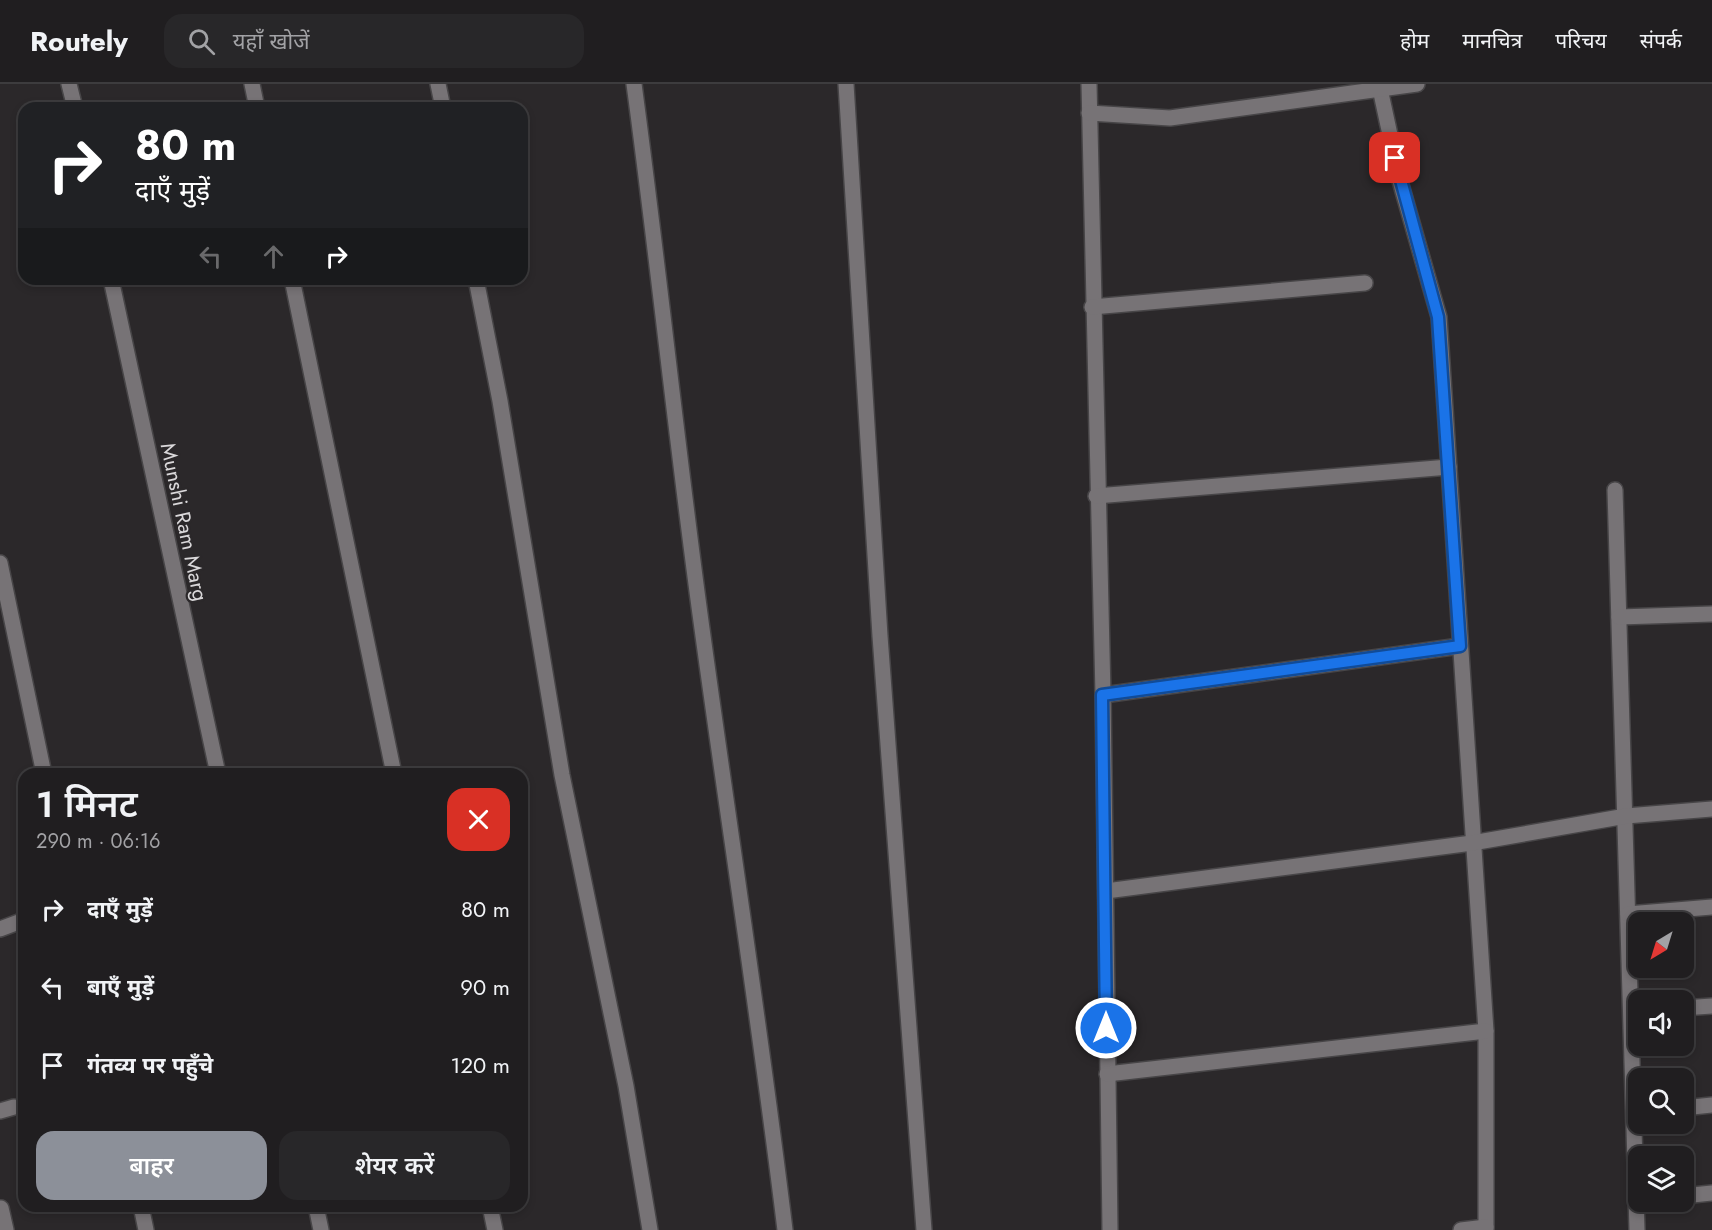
<!DOCTYPE html>
<html lang="hi">
<meta charset="utf-8">
<style>
body{margin:0;font-family:Jost,"Noto Sans Devanagari",sans-serif;background:#282729;color:#f1f3f6;height:100vh;display:flex;flex-direction:column;font-size:22px;white-space:nowrap}
*{box-sizing:border-box;margin:0}
p{font-size:20px;color:#a2a2a5}
.icon{flex:none;width:33px;height:33px;fill:none;stroke:currentColor;stroke-width:2;stroke-linecap:round;stroke-linejoin:round}
.map{position:relative;flex:1;overflow:hidden}
.sheet{position:absolute;left:18px;top:684px;width:510px;height:444px;display:flex;flex-direction:column;background:#201e20;border-radius:18px;box-shadow:0 3px 9px #0003,0 0 0 2px #3d3c3e}
.sheet>*{flex:none}
.hud{position:absolute;left:18px;top:18px;width:510px;height:183px;border-radius:18px;box-shadow:0 3px 9px #0003,0 0 0 2px #3d3c3e;background:#202124;color:#fff;overflow:hidden}
.needle{width:39px;rotate:218deg}
.controls{position:absolute;left:1628px;top:828px;display:grid;gap:12px}
.controls a{display:grid;place-items:center;width:66px;height:66px;border-radius:12px;background:#201e20;box-shadow:0 3px 9px #0003,0 0 0 2px #3d3c3e;font-size:30px}
.pin{position:absolute;display:grid;place-items:center;width:51px;height:51px;color:#fff;margin:-26px;border-radius:12px;box-shadow:0 3px 9px #0006}
.me{position:absolute;width:66px;margin:-33px;rotate:0deg;stroke-linejoin:round;filter:drop-shadow(0 0 4px #0008)}
.turn{display:flex;align-items:center;gap:21px;height:126px;padding:0 18px;font-size:27px}
.turn .icon{width:78px;height:78px;stroke-width:2.5}
.turn b{display:block;font-size:42px;line-height:51px}
.lanes{display:flex;align-items:center;height:57px;padding:0 18px;background:#0003;justify-content:center;gap:30px;direction:ltr}
.lanes .off{opacity:.35}
.round{display:grid;place-items:center;flex:none;width:63px;height:63px;border-radius:18px;background:#282729}
.headline{display:flex;align-items:center;justify-content:space-between;height:102px;padding:0 18px}
h1{font-size:36px;font-weight:600;line-height:45px}
.button{display:flex;gap:12px;margin-top:auto;padding:12px 18px}
.button a{flex:1;height:69px;border-radius:18px;background:#8c9099;color:#fff;font-size:24px;font-weight:600;line-height:69px;text-align:center}
.button a+a{background:#282729;color:#f1f3f6}
ul{padding:0;list-style:none}
li{display:flex;align-items:center;gap:18px;height:78px;padding:0 18px}
li div{flex:1}
li b{display:block;font-size:22px}
li em{font-style:normal}
header{display:flex;align-items:center;gap:36px;box-sizing:border-box;height:84px;padding:0 30px;background:#201e20;border-bottom:2px solid #3d3c3e}
header strong{font-size:28px}
nav{display:flex;gap:33px;margin-inline-start:auto;font-size:21px}
.search{width:420px;height:54px;background:#282729;display:flex;align-items:center;gap:15px;box-sizing:border-box;padding:0 21px;border-radius:18px;color:#a2a2a5;font-size:22px}
.map>svg:first-child{display:block}
</style>
<header>
<strong>Routely</strong>
<div class="search"><svg class="icon" aria-label="search" viewBox="0 0 24 24"><circle cx="10" cy="10" r="6"/><path d="M15 15l6 6"/></svg>यहाँ खोजें</div>
<nav><a>होम</a><a>मानचित्र</a><a>परिचय</a><a>संपर्क</a></nav>
</header>
<div class="map">
<svg width="1712" height="1146" viewBox="0 0 1712 1146">
<rect width="100%" height="100%" fill="#2b282a"/>
<g fill="none" stroke-linecap="round" stroke-linejoin="round">
<g stroke="#474547" stroke-width="18">
<g id="street">
<path d="M69,0L75,24"/>
<path d="M252,0L257,24"/>
<path d="M438,0L443,24"/>
<path d="M634,0C658,177 676,354 700,530C728,736 760,940 785,1146"/>
<path d="M846,0L880,552L924,1146"/>
<path d="M1089,0L1103,611L1110,1146"/>
<path d="M1379,0L1400,97L1439,233L1486,947V1146"/>
<path d="M1089,29L1170,34L1417,0"/>
<path d="M111,195L218,690"/>
<path d="M292,195L394,690"/>
<path d="M476,195L500,317L562,691L626,1002L650,1146"/>
<path d="M1092,223L1365,199"/>
<path d="M1615,406L1637,1146"/>
<path d="M1096,412L1449,383"/>
<path d="M0,479L44,690"/>
<path d="M1619,533L1712,530"/>
<path d="M1103,611L1460,562"/>
<path d="M1106,807L1472,759L1626,732L1712,725"/>
<path d="M1628,830L1712,823"/>
<path d="M0,845L24,836"/>
<path d="M1683,924L1712,922"/>
<path d="M1107,990L1486,947"/>
<path d="M1683,1024L1712,1021"/>
<path d="M0,1027L14,1023"/>
<path d="M1683,1112L1712,1109"/>
<path d="M141,1122L146,1146"/>
<path d="M316,1122L321,1146"/>
<path d="M490,1122L495,1146"/>
<path d="M1,1124L6,1146"/>
<path d="M1461,1146L1486,1143"/>
</g>
</g>
<use href="#street" stroke="#777376" stroke-width="15"/>
</g>
<g fill="none" stroke-linecap="round" stroke-linejoin="round">
<g stroke="#114b97" stroke-width="15">
<path id="route" d="M1106,944L1102,611L1460,562L1438,233L1395,74"/>
</g>
<use href="#route" stroke="#1a73e8" stroke-width="10"/>
</g>
<g text-anchor="middle" stroke-width="4.5" stroke-linejoin="round" paint-order="stroke">
<g font-size="21" fill="#dad8da" stroke="#2b282a">
<text transform="translate(184 438) rotate(78)" y="7">Munshi Ram Marg</text>
</g>
</g>
</svg>
<div class="controls">
<a><svg class="needle" viewBox="-14 -14 28 28"><path d="M0-13l5 13h-10z" fill="#e53935"/><path d="M0 13l5-13h-10z" fill="#a2a2a5"/></svg></a>
<a><svg class="icon" aria-label="sound" viewBox="0 0 24 24"><path d="M4 9h4l5-4v14l-5-4H4zM17 9q2 3 0 6"/></svg></a>
<a><svg class="icon" aria-label="search" viewBox="0 0 24 24"><circle cx="10" cy="10" r="6"/><path d="M15 15l6 6"/></svg></a>
<a><svg class="icon" aria-label="layers" viewBox="0 0 24 24"><path d="M12 4l9 5-9 5-9-5zM3 14l9 5 9-5"/></svg></a>
</div>
<div class="pin" style="left:1395px;top:74px;background:#d93025"><svg class="icon" aria-label="arrive" viewBox="0 0 24 24"><path d="M6 21V4h12l-3 4 3 4H6"/></svg></div>
<svg class="me" style="left:1106px;top:944px" viewBox="-20 -20 40 40"><circle r="17" fill="#1a73e8" stroke="#fff" stroke-width="3"/><path d="M0-11L8 9 0 5-8 9z" fill="#fff"/></svg>
<div class="hud">
<div class="turn"><svg class="icon" aria-label="right" viewBox="0 0 24 24"><path d="M7 20v-9h11M14 6l5 5-5 5"/></svg><div><b>80 m</b>दाएँ मुड़ें</div></div>
<div class="lanes"><svg class="icon off" aria-label="left" viewBox="0 0 24 24"><path d="M17 20v-9H6M10 6l-5 5 5 5"/></svg><svg class="icon off" aria-label="ahead" viewBox="0 0 24 24"><path d="M12 20V5M6 11l6-6 6 6"/></svg><svg class="icon" aria-label="right" viewBox="0 0 24 24"><path d="M7 20v-9h11M14 6l5 5-5 5"/></svg></div>
</div>
<section class="sheet">
<div class="headline"><div><h1>1 मिनट</h1><p>290 m · 06:16</p></div><a class="round" style="background:#d93025;color:#fff"><svg class="icon" aria-label="close" viewBox="0 0 24 24"><path d="M6 6l12 12M18 6L6 18"/></svg></a></div>
<ul>
<li><svg class="icon" aria-label="right" viewBox="0 0 24 24"><path d="M7 20v-9h11M14 6l5 5-5 5"/></svg><div><b>दाएँ मुड़ें</b></div><em>80 m</em></li>
<li><svg class="icon" aria-label="left" viewBox="0 0 24 24"><path d="M17 20v-9H6M10 6l-5 5 5 5"/></svg><div><b>बाएँ मुड़ें</b></div><em>90 m</em></li>
<li><svg class="icon" aria-label="arrive" viewBox="0 0 24 24"><path d="M6 21V4h12l-3 4 3 4H6"/></svg><div><b>गंतव्य पर पहुँचे</b></div><em>120 m</em></li>
</ul>
<div class="button"><a>बाहर</a><a>शेयर करें</a></div>
</section>
</div>
